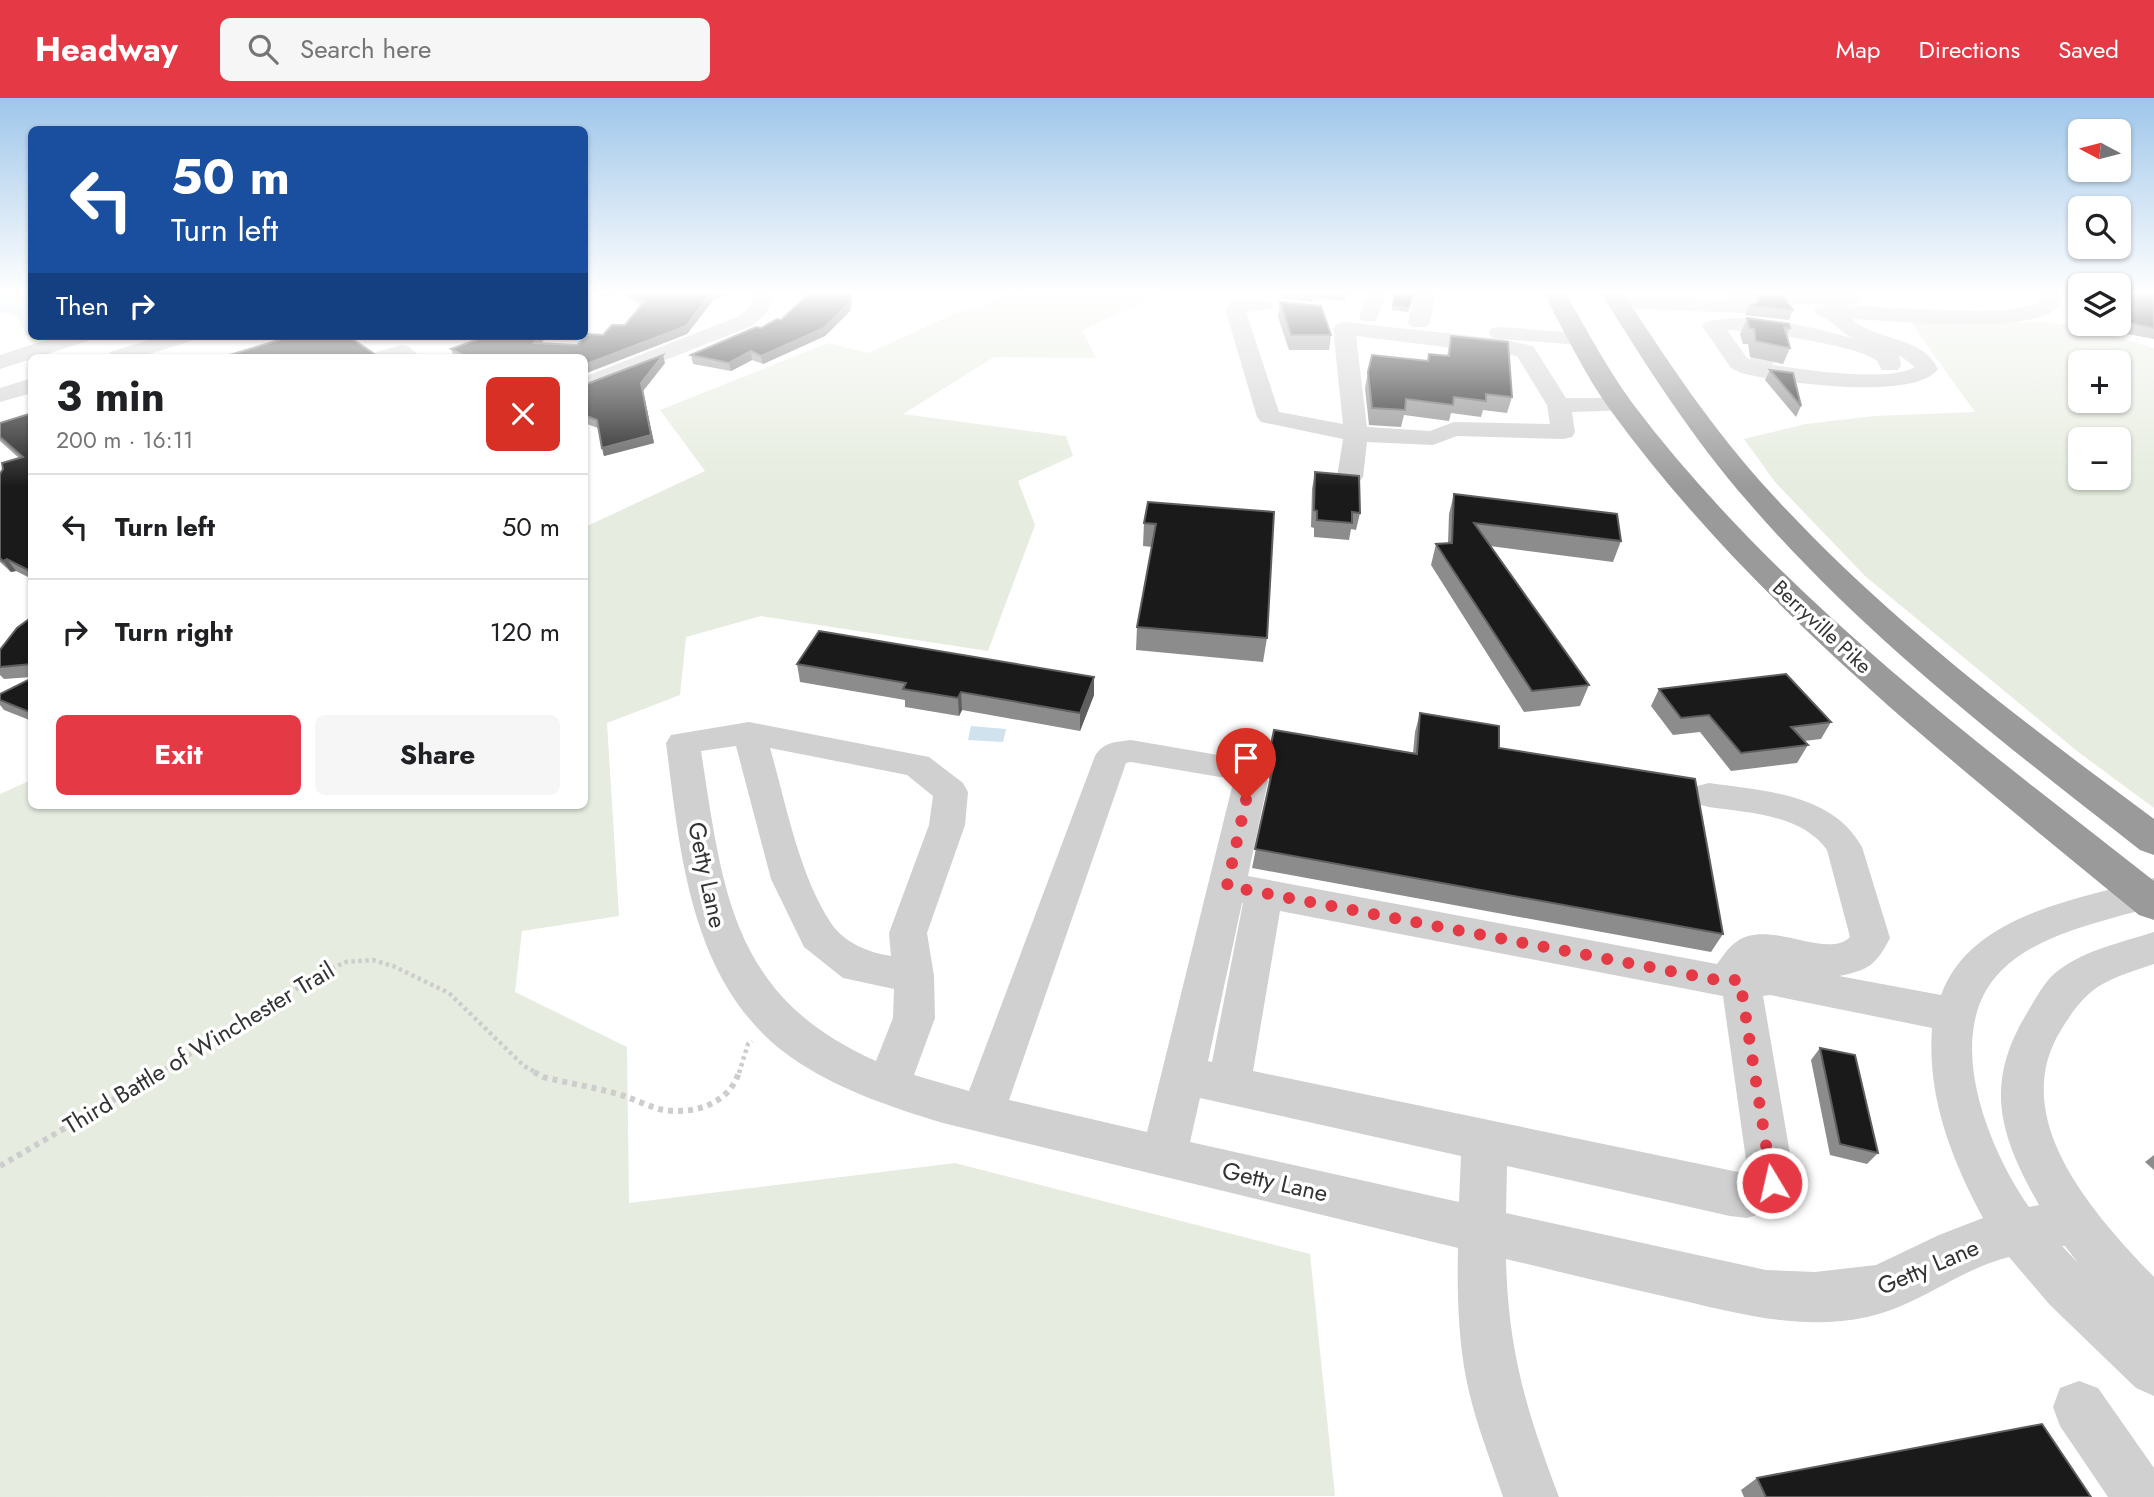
<!DOCTYPE html>
<meta charset="utf-8">
<style>
body{margin:0;font-family:Jost,sans-serif;background:#f6f6f6;color:#202124;height:100vh;display:flex;flex-direction:column;font-size:26px;white-space:nowrap}
*{box-sizing:border-box;margin:0}
p{font-size:23px;color:#757577}
.icon{flex:none;width:38px;height:38px;fill:none;stroke:currentColor;stroke-width:2;stroke-linecap:round;stroke-linejoin:round}
.map{position:relative;flex:1;overflow:hidden}
.sheet{position:absolute;left:28px;top:256px;width:560px;height:455px;display:flex;flex-direction:column;background:#fff;border-radius:10px;box-shadow:0 2px 5px #0004}
.sheet>*{flex:none}
.guide{position:absolute;left:28px;top:28px;width:560px;height:214px;border-radius:10px;box-shadow:0 2px 5px #0004;background:#1a4fa0;color:#fff;overflow:hidden}
.needle{width:46px;rotate:277deg}
.controls{position:absolute;left:2068px;top:21px;display:grid;gap:14px}
.controls a{display:grid;place-items:center;width:63px;height:63px;border-radius:10px;background:#fff;box-shadow:0 2px 5px #0004;font-size:35px}
.pin{position:absolute;display:grid;place-items:center;width:60px;height:60px;color:#fff;margin:-72px -30px;border-radius:50% 50% 50% 0;rotate:-45deg;box-shadow:0 0 7px #0007}
.pin .icon{rotate:45deg}
.me{position:absolute;width:77px;margin:-38px;rotate:351deg;stroke-linejoin:round;filter:drop-shadow(0 0 5px #0008)}
.turn{display:flex;align-items:center;gap:24px;height:147px;padding:0 28px;font-size:32px}
.turn .icon{width:91px;height:91px;stroke-width:2.5}
.turn b{display:block;font-size:49px;line-height:60px}
.then{display:flex;align-items:center;height:66px;padding:0 28px;background:#0003;gap:14px;font-size:26px}
.round{display:grid;place-items:center;flex:none;width:74px;height:74px;border-radius:10px;background:#f6f6f6}
.head{display:flex;align-items:center;justify-content:space-between;height:119px;padding:0 28px}
h1{font-size:42px;font-weight:700;line-height:52px}
.action{display:flex;gap:14px;margin-top:auto;padding:14px 28px}
.action a{flex:1;height:80px;border-radius:10px;background:#e63946;color:#fff;font-size:28px;font-weight:700;line-height:80px;text-align:center}
.action a+a{background:#f6f6f6;color:#202124}
ul{padding:0;list-style:none}
li{display:flex;align-items:center;gap:21px;height:105px;padding:0 28px;border-top:2px solid #e0e0e0}
li div{flex:1}
li b{display:block;font-size:26px}
li em{font-style:normal}
header{display:flex;align-items:center;gap:42px;box-sizing:border-box;height:98px;padding:0 35px;background:#e63946;color:#fff}
header strong{font-size:33px}
nav{display:flex;gap:38px;margin-inline-start:auto;font-size:24px}
.search{width:490px;height:63px;background:#f6f6f6;display:flex;align-items:center;gap:18px;box-sizing:border-box;padding:0 24px;border-radius:10px;color:#757577;font-size:26px}
.map>svg:first-child{display:block}
</style>
<header>
<strong>Headway</strong>
<div class="search"><svg class="icon" aria-label="search" viewBox="0 0 24 24"><circle cx="10" cy="10" r="6"/><path d="M15 15l6 6"/></svg>Search here</div>
<nav><a>Map</a><a>Directions</a><a>Saved</a></nav>
</header>
<div class="map">
<svg width="2154" height="1399" viewBox="0 0 2154 1399">
<rect width="100%" height="100%" fill="#fff"/>
<g fill="#e6ecdf" fill-rule="evenodd">
<path d="M1021,193H1169L1082,232L1096,260L994,259L903,316L1066,338L1073,358L1018,383L1035,427L988,553L761,518L686,539L680,597L607,625L619,818L522,833L515,894L627,949L629,1105L955,1065L1310,1156L1335,1398L0,1399V696L31,682L32,707H584L585,429L705,373L660,312L828,245L868,255L954,216Z"/>
<path d="M1908,221L2071,226L2154,250V710L2077,653L1865,478L1775,384L1744,341L1806,326L1874,318L1975,314ZM2081,264H2119V303H2081ZM2081,341H2119V380H2081Z"/>
</g>
<g fill="#cfe2ee">
<path d="M0,193H31L32,238H38C34,239 30,239 26,237L18,219L0,214Z"/>
<path d="M971,628L1006,631L1003,644L968,642Z"/>
</g>
<g fill="none" stroke-linecap="round" stroke-linejoin="round">
<path stroke="#d6d6d6" stroke-width="23" stroke-dasharray="23 11" stroke-linecap="butt" d="M1750,263L1775,266"/>
<g stroke="#cdcdcd" stroke-width="4.5" stroke-dasharray="3.5 3.5" stroke-linecap="butt">
<path d="M158,975L264,913L317,877L346,864L373,862L393,868L449,895L524,968L537,975"/>
<path d="M739,975L748,946L752,943"/>
</g>
<g stroke="#cdcdcd" stroke-width="6" stroke-dasharray="5 5" stroke-linecap="butt">
<path d="M534,974L543,979C568,985 593,989 618,996C632,1000 645,1007 659,1011C691,1018 729,1007 739,974"/>
<path d="M0,1068L161,974"/>
</g>
<g fill="#d0d0d0" fill-rule="evenodd">
<path d="M747,193H767L773,201L765,217L752,228L584,294V279L737,219L750,209L753,201Z"/>
<path d="M1367,193H1387L1376,223H1362L1359,219Z"/>
<path d="M1416,193H1436L1430,225L1426,229H1412L1408,225Z"/>
<path d="M1746,193L1851,195L1858,197L1861,201L1858,205L1851,207L1752,205L1754,209L1751,213L1744,215L1618,210L1611,208L1608,204L1611,200L1618,198L1731,202L1729,199L1732,195Z"/>
<path d="M2045,193H2065C2062,201 2058,211 2050,215C2011,235 1898,223 1852,221C1876,243 1923,238 1938,271C1915,304 1777,284 1741,275L1731,270L1702,228L1706,224C1752,212 1809,229 1855,241C1840,235 1832,221 1817,217L1814,213L1817,209L1831,207L1973,213L2004,212L2037,206ZM1727,232C1753,233 1860,247 1877,263C1879,266 1880,269 1882,272H1898L1901,267L1899,257L1915,269C1886,286 1789,270 1755,264L1747,260Z"/>
<path d="M1237,201L1271,203L1274,207L1271,211L1246,214L1279,314L1343,326L1333,230L1337,226L1344,224L1500,241L1492,240L1489,235L1492,230L1500,229L1588,236L1591,241L1588,246L1580,247L1501,241L1533,248L1566,300H1620L1628,302L1632,307L1628,312L1572,314L1575,334L1572,339L1563,341L1457,338L1433,347L1367,344L1363,379L1359,384L1350,387L1341,384L1337,379L1343,341L1261,324L1257,319L1226,214L1230,203ZM1356,238L1517,258L1547,307L1550,326L1454,324L1430,333L1367,329Z"/>
<path d="M58,238H91L88,243L0,271V257Z"/>
<path d="M161,238H194L191,243L140,259H107L110,254Z"/>
<path d="M402,247L410,249L420,259H373L376,254Z"/>
<path d="M32,280V295L0,304V290Z"/>
<path d="M749,624L929,659L963,685L968,694L965,727L927,835L934,878L935,920L914,977L969,993L1095,658C1103,644 1116,644 1131,642L1247,662L1260,670L1268,683L1248,778L1717,866C1723,858 1729,848 1739,842C1772,822 1827,862 1850,839L1827,752C1801,716 1749,715 1709,709L1697,706L1692,697L1697,688L1709,685C1764,693 1832,695 1862,749L1890,840C1876,867 1869,872 1839,878L1941,897C1971,815 2080,801 2154,780V808C2104,824 2041,834 2002,872C1940,932 1987,1049 2029,1109L2039,1107C2000,1038 1983,987 2027,915C2036,900 2045,882 2059,872C2085,852 2123,844 2154,834V866C2104,883 2089,886 2061,932C2006,1021 2095,1117 2154,1179V1298L2136,1290L2050,1207L2009,1159C1958,1172 1918,1208 1867,1219C1799,1234 1733,1214 1667,1199C1614,1187 1560,1174 1506,1161C1508,1254 1527,1314 1559,1399H1503C1490,1360 1474,1321 1466,1280C1458,1237 1457,1193 1458,1150L943,1025C894,1010 845,994 801,966C691,896 681,761 666,645L671,637ZM736,648L771,781L804,849L843,880L894,891L893,920L876,963C731,899 723,793 701,653ZM770,650L907,677L933,698L929,727L889,835L891,858C870,855 844,845 831,825C799,777 786,705 770,650ZM1131,664L1226,680L1233,685L1147,1034L1009,1002L1126,665ZM1242,805H1243L1212,964L1208,963ZM1280,813L1723,898L1748,1076L1253,973ZM1770,897L1932,930C1927,999 1951,1060 1983,1120L1939,1137L1876,1167L1815,1174L1766,1172L1506,1115L1507,1068L1730,1118L1747,1120L1784,1109L1795,1085L1763,898ZM1200,1000L1461,1058L1459,1104L1190,1044ZM2062,1148H2065L2078,1165Z"/>
<path d="M2079,1283L2098,1290L2154,1370V1399H2108L2060,1328L2053,1309L2060,1290Z"/>
</g>
<g fill="#9a9a9a" fill-rule="evenodd">
<path d="M1542,193H1564C1586,230 1607,271 1633,306C1776,495 1969,638 2154,783V822L2139,817C1951,662 1756,511 1611,313C1584,276 1564,232 1542,193Z"/>
<path d="M1600,193H1622C1667,263 1714,333 1770,394C1884,519 2019,621 2154,721V757L2140,752C2003,645 1863,537 1749,405C1692,340 1645,266 1600,193Z"/>
</g>
</g>
<g fill="#8c8c8c">
<path d="M597,193H738L714,201L687,236L584,276V259H454L451,251L546,238L542,245L577,247L625,227L641,207L620,194L605,199Z"/>
<path d="M1282,193H1354V195L1347,194L1345,203L1313,200L1312,204L1281,200Z"/>
<path d="M1395,193H1415L1408,214L1392,212Z"/>
<path d="M2119,193H2154V241L2107,232V226H2119Z"/>
<path d="M1280,204L1331,237L1329,252H1289L1278,219Z"/>
<path d="M852,205L850,213L825,238L763,266L752,262L731,273L693,266L691,257L781,222Z"/>
<path d="M1757,205L1793,212L1789,222L1745,217L1749,207Z"/>
<path d="M1747,220L1790,230L1787,238L1790,250L1783,266L1750,259L1748,246H1743L1740,236Z"/>
<path d="M1451,238L1512,299L1507,315L1483,312L1481,319L1451,315L1449,323L1404,317L1401,329L1369,327L1365,290L1368,274L1427,263L1447,258Z"/>
<path d="M665,265L643,293L654,345L604,358L598,330L584,325V287Z"/>
<path d="M1770,272L1801,308L1796,319L1765,282Z"/>
<path d="M32,315V481L16,473L11,474L0,464V376L19,360L0,343V325Z"/>
<path d="M1315,374L1360,415L1356,432L1351,431L1349,442L1314,439V430L1311,429L1312,391Z"/>
<path d="M1454,396L1621,443L1613,464L1490,448L1589,587L1580,608L1524,614L1431,467L1436,446L1448,445L1449,416Z"/>
<path d="M1148,404L1267,540L1263,564L1136,552L1137,529L1152,449L1143,448L1144,425Z"/>
<path d="M32,519V579L4,581L0,577V552Z"/>
<path d="M797,566L1094,597L1080,633L962,612L959,618L905,609V602L800,584Z"/>
<path d="M32,580V623L4,612L0,607V596Z"/>
<path d="M1659,591L1831,624L1821,641L1804,643L1808,647L1797,665L1731,673L1700,634L1673,637L1651,608Z"/>
<path d="M1420,615L1499,650L1723,836L1711,854L1252,770L1270,682L1266,675L1269,657L1413,655L1415,634Z"/>
<path d="M1820,950L1878,1055L1867,1066L1830,1057L1811,962Z"/>
<path d="M2154,1057V1072L2145,1064Z"/>
<path d="M1757,1380L2091,1399H1744L1741,1392Z"/>
</g>
<g fill="#5f5f5f">
<path d="M604,193H620V194L605,199Z"/>
<path d="M714,193H738L714,201L687,236L584,276V267Z"/>
<path d="M851,198L852,205L850,213L825,238L763,266L761,258Z"/>
<path d="M538,238H546L536,253L534,245Z"/>
<path d="M751,253L752,262L731,273L729,265Z"/>
<path d="M663,257L665,265L643,293L654,345L604,358L602,350L641,285Z"/>
<path d="M7,461L16,473L11,474L3,463Z"/>
<path d="M1094,579V597L1080,633V615Z"/>
<path d="M961,594L962,612L959,618L958,600Z"/>
</g>
<g fill="#1a1a1a" stroke="#5f5f5f" stroke-width="2">
<path d="M629,193H714L712,194L686,228L584,267V259H467L451,251L479,241L478,238H538L534,245L577,247L588,236L603,237L612,227H625L645,203Z"/>
<path d="M812,193H848L851,198L849,205L824,230L761,258L751,253L729,265L691,257L756,229L761,230L777,221L781,222Z"/>
<path d="M1395,193H1415L1409,209L1393,207Z"/>
<path d="M2119,193H2154V230L2119,223Z"/>
<path d="M1760,198H1783L1793,212L1749,207L1757,205Z"/>
<path d="M1280,204L1321,208L1331,237H1291Z"/>
<path d="M1747,220L1789,226L1790,230L1784,229L1790,250L1756,243L1754,231L1749,230Z"/>
<path d="M292,238H348L379,259H223Z"/>
<path d="M1451,238L1508,244L1512,299L1486,296V303L1454,299L1453,307L1406,301L1405,312L1372,310L1368,274L1372,257L1428,263L1429,256L1449,258Z"/>
<path d="M663,257L641,285L651,337L602,350L597,322L584,317V287Z"/>
<path d="M1770,272L1793,275L1801,308Z"/>
<path d="M32,315V474L7,461L3,463L0,460V376L3,371L2,365L23,359L0,339V325Z"/>
<path d="M1315,374L1359,378L1360,415L1352,414V425L1317,422V413L1314,412Z"/>
<path d="M1454,396L1617,416L1621,443L1474,425L1589,587L1532,593L1436,446L1452,445Z"/>
<path d="M1148,404L1274,414L1267,540L1137,529L1156,426L1144,425Z"/>
<path d="M32,519V566L0,569V552L17,530Z"/>
<path d="M819,533L1094,579L1080,615L961,594L958,600L903,591L906,585L797,566Z"/>
<path d="M1786,576L1831,624L1791,629L1808,647L1741,655L1709,617L1681,620L1659,591Z"/>
<path d="M32,580V615L0,602V596Z"/>
<path d="M1420,615L1499,628V650L1695,681L1723,836L1255,751L1274,665L1269,657L1274,632L1417,656Z"/>
<path d="M1820,950L1855,957L1878,1055L1840,1046Z"/>
<path d="M2042,1326L2091,1399H1766L1757,1380Z"/>
</g>
<linearGradient id="sky" x2="0" y2="1"><stop stop-color="#9ec6ea"/><stop offset="0.5" stop-color="#fff"/><stop offset="1" stop-color="#fff" stop-opacity="0"/></linearGradient>
<rect width="2154" height="389" fill="url(#sky)"/>
<g fill="none" stroke-linecap="round" stroke-linejoin="round">
<path stroke="#e63946" stroke-width="12" stroke-dasharray="0 21.6" d="M1246,702L1227,788L1717,882H1740L1772,1085"/>
</g>
<g text-anchor="middle" stroke-width="7" stroke-linejoin="round" paint-order="stroke">
<g font-size="21" fill="#333" stroke="#fff">
<text transform="translate(1822 529) rotate(43)" y="7">Berryville Pike</text>
</g>
<g font-size="24" fill="#333" stroke="#fff">
<text transform="translate(707 777) rotate(78)" y="8">Getty Lane</text>
<text transform="translate(199 950) rotate(-31)" y="8">Third Battle of Winchester Trail</text>
<text transform="translate(1275 1084) rotate(13)" y="8">Getty Lane</text>
<text transform="translate(1928 1169) rotate(-23)" y="8">Getty Lane</text>
</g>
</g>
</svg>
<div class="controls">
<a><svg class="needle" viewBox="-14 -14 28 28"><path d="M0-13l5 13h-10z" fill="#e53935"/><path d="M0 13l5-13h-10z" fill="#757577"/></svg></a>
<a><svg class="icon" aria-label="search" viewBox="0 0 24 24"><circle cx="10" cy="10" r="6"/><path d="M15 15l6 6"/></svg></a>
<a><svg class="icon" aria-label="layers" viewBox="0 0 24 24"><path d="M12 4l9 5-9 5-9-5zM3 14l9 5 9-5"/></svg></a>
<a>+</a>
<a>−</a>
</div>
<div class="pin" style="left:1246px;top:702px;background:#d93025"><svg class="icon" aria-label="arrive" viewBox="0 0 24 24"><path d="M6 21V4h12l-3 4 3 4H6"/></svg></div>
<svg class="me" style="left:1772px;top:1085px" viewBox="-20 -20 40 40"><circle r="17" fill="#e63946" stroke="#fff" stroke-width="3"/><path d="M0-11L8 9 0 5-8 9z" fill="#fff"/></svg>
<div class="guide">
<div class="turn"><svg class="icon" aria-label="left" viewBox="0 0 24 24"><path d="M17 20v-9H6M10 6l-5 5 5 5"/></svg><div><b>50 m</b>Turn left</div></div>
<div class="then">Then<svg class="icon" aria-label="right" viewBox="0 0 24 24"><path d="M7 20v-9h11M14 6l5 5-5 5"/></svg></div>
</div>
<section class="sheet">
<div class="head"><div><h1>3 min</h1><p>200 m · 16:11</p></div><a class="round" style="background:#d93025;color:#fff"><svg class="icon" aria-label="close" viewBox="0 0 24 24"><path d="M6 6l12 12M18 6L6 18"/></svg></a></div>
<ul>
<li><svg class="icon" aria-label="left" viewBox="0 0 24 24"><path d="M17 20v-9H6M10 6l-5 5 5 5"/></svg><div><b>Turn left</b></div><em>50 m</em></li>
<li><svg class="icon" aria-label="right" viewBox="0 0 24 24"><path d="M7 20v-9h11M14 6l5 5-5 5"/></svg><div><b>Turn right</b></div><em>120 m</em></li>
</ul>
<div class="action"><a>Exit</a><a>Share</a></div>
</section>
</div>
